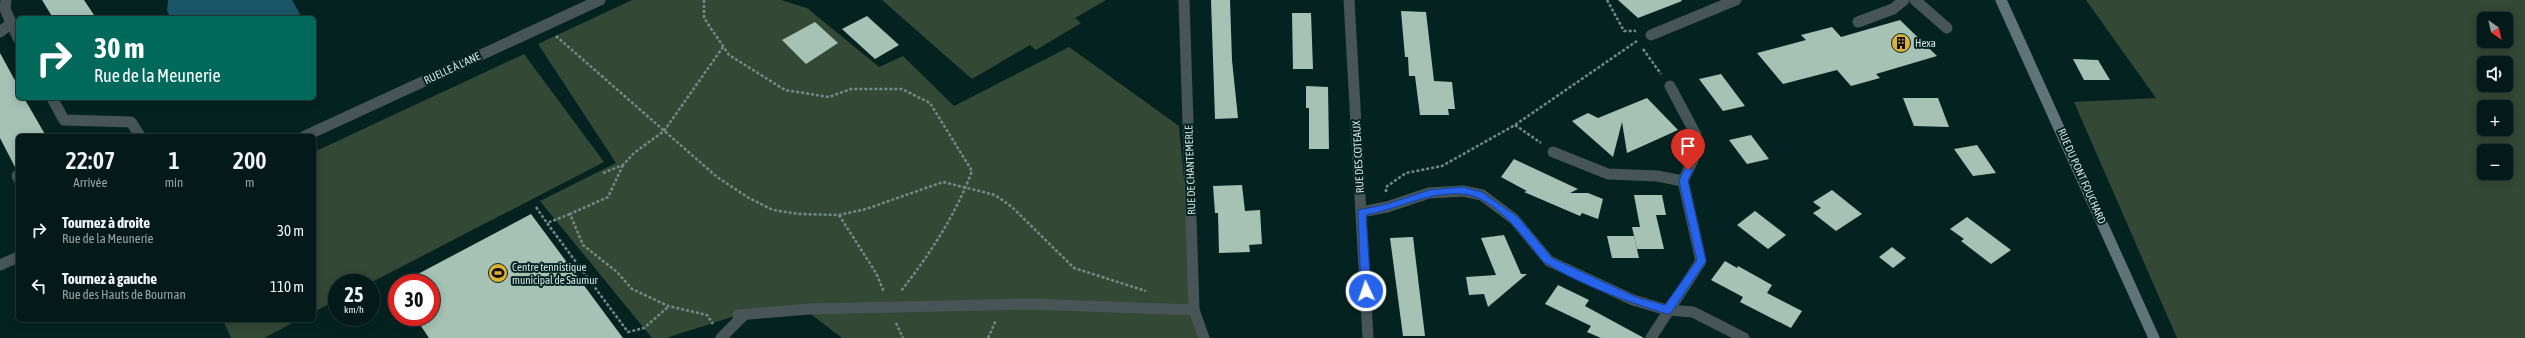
<!DOCTYPE html>
<html lang="fr">
<meta charset="utf-8">
<style>
body{margin:0;font-family:"Asap Condensed",sans-serif;background:#0d2321;color:#f1f3f6;height:100vh;display:flex;flex-direction:column;font-size:15px;white-space:nowrap}
*{box-sizing:border-box;margin:0}
p{font-size:13px;color:#97a1a2}
.icon{flex:none;width:22px;height:22px;fill:none;stroke:currentColor;stroke-width:2;stroke-linecap:round;stroke-linejoin:round}
.map{position:relative;flex:1;overflow:hidden}
.details{position:absolute;left:16px;top:134px;width:300px;height:188px;display:flex;flex-direction:column;background:#031a18;border-radius:6px;box-shadow:0 2px 10px #0003,0 0 0 1px #243837}
.details>*{flex:none}
.banner{position:absolute;left:16px;top:16px;width:300px;height:84px;border-radius:6px;box-shadow:0 2px 10px #0003,0 0 0 1px #243837;background:#00695c;color:#fff;overflow:hidden}
.needle{width:26px;rotate:146deg}
.controls{position:absolute;left:2477px;top:12px;display:grid;gap:8px}
.controls a{display:grid;place-items:center;width:36px;height:36px;border-radius:6px;background:#031a18;box-shadow:0 2px 10px #0003,0 0 0 1px #243837;font-size:20px}
.speed{position:absolute;left:328px;top:274px;display:flex;gap:8px;font-size:20px;font-weight:700;text-align:center}
.speed>*{display:grid;place-content:center;width:52px;height:52px;border-radius:50%;background:#031a18;box-shadow:0 2px 10px #0003,0 0 0 1px #243837;line-height:1}
.speed small{font-size:10px;font-weight:400}
.speed .limit{border:6px solid #d22;background:#fff;color:#111}
.pin{position:absolute;display:grid;place-items:center;width:34px;height:34px;color:#fff;margin:-41px -17px;border-radius:50% 50% 50% 0;rotate:-45deg;box-shadow:0 0 4px #0007}
.pin .icon{rotate:45deg}
.me{position:absolute;width:44px;margin:-22px;rotate:357deg;stroke-linejoin:round;filter:drop-shadow(0 0 3px #0008)}
.turn{display:flex;align-items:center;gap:14px;height:84px;padding:0 12px;font-size:18px}
.turn .icon{width:52px;height:52px;stroke-width:2.5}
.turn b{display:block;font-size:28px;line-height:34px}
.eta{display:flex;justify-content:space-evenly;align-items:center;height:68px;text-align:center}
.eta b{font-size:24px;font-weight:600;line-height:28px}
ul{padding:0;list-style:none}
li{display:flex;align-items:center;gap:12px;height:56px;padding:0 12px}
li div{flex:1}
li b{display:block;font-size:15px}
li em{font-style:normal}
.map>svg:first-child{display:block}
</style>
<div class="map">
<svg width="2525" height="338" viewBox="0 0 2525 338">
<rect width="100%" height="100%" fill="#042320"/>
<g fill="#344836" fill-rule="evenodd">
<path d="M632,0H781L807,8L879,67L903,56L954,106L1069,47L1179,126L1199,338H842L799,305L738,315L666,338H652L540,201L616,163L538,44Z"/>
<path d="M882,0H1106L1075,18L1081,23L1036,50L1030,45L972,79Z"/>
<path d="M2086,0H2525V338H2177L2074,102L2156,98ZM2484,19H2506V41H2484ZM2484,63H2506V85H2484ZM2484,107H2506V129H2484ZM2484,151H2506V173H2484Z"/>
<path d="M524,54L604,162L370,283H337V300L314,312V152Z"/>
<path d="M223,320H298L264,338H231Z"/>
</g>
<path fill="#1b5568" d="M168,0H292L302,18H171L167,11Z"/>
<g fill="#a5c2b5">
<path d="M42,0H84L96,18H53Z"/>
<path d="M1211,0H1230L1232,60L1238,118L1215,119Z"/>
<path d="M1618,0H1681L1682,1L1638,18Z"/>
<path d="M1401,11L1426,12L1434,81L1452,82L1455,109H1448L1449,115H1420L1415,76H1409L1408,57H1405Z"/>
<path d="M1292,13H1311L1313,69H1293Z"/>
<path d="M867,16L899,45L875,59L842,29Z"/>
<path d="M1900,20L1937,56L1876,74L1880,78L1851,86L1837,70L1783,84L1757,53L1806,40L1801,35L1832,27L1841,37Z"/>
<path d="M815,22L838,43L806,64L782,40Z"/>
<path d="M0,53L18,86V98H24L46,136H18V169H16L0,138Z"/>
<path d="M2073,59L2098,60L2110,80H2084Z"/>
<path d="M1721,74L1745,106L1723,111L1699,79Z"/>
<path d="M1306,86L1328,87L1329,149H1309V108H1306Z"/>
<path d="M1647,98L1678,130L1627,153L1622,122L1613,157L1572,121L1588,113L1598,118Z"/>
<path d="M1903,98H1938L1949,127L1914,126Z"/>
<path d="M1751,135L1769,159L1747,164L1729,140Z"/>
<path d="M1977,145L1996,173L1973,176L1954,149Z"/>
<path d="M1514,159L1578,189L1570,193H1588L1603,199L1598,219L1582,213L1580,216L1524,192L1527,191L1501,177Z"/>
<path d="M1242,185L1245,211L1260,210L1262,244L1249,245L1250,252L1219,253L1218,213H1215L1213,186Z"/>
<path d="M1832,190L1862,214L1836,231L1813,213L1821,208L1813,202Z"/>
<path d="M1634,195H1662L1666,215H1656L1664,249H1637L1632,227H1640Z"/>
<path d="M1755,211L1786,235L1768,249L1737,225Z"/>
<path d="M531,214L623,338H429L415,317H431V283H401Z"/>
<path d="M1967,217L2011,250L1991,264L1961,241L1964,239L1950,229Z"/>
<path d="M1504,235L1521,274H1527L1488,307L1484,294L1469,295L1466,277L1496,275L1481,238Z"/>
<path d="M1607,236H1634L1639,258H1612Z"/>
<path d="M1413,237L1425,336H1403L1390,238Z"/>
<path d="M1892,247L1906,258L1893,268L1879,257Z"/>
<path d="M1725,261L1737,268L1738,266L1772,285L1767,293L1802,311L1791,328L1740,302L1743,297L1711,280Z"/>
<path d="M1558,285L1589,300L1585,306L1644,338H1601L1587,332L1591,326L1545,304Z"/>
</g>
<g fill="none" stroke-linecap="round" stroke-linejoin="round">
<g stroke="#738b88" stroke-width="2.5" stroke-dasharray="3 2" stroke-linecap="butt">
<path d="M704,0V18L729,55L785,90L829,97L851,89H902L930,103L972,171C955,216 930,254 901,291"/>
<path d="M1607,0L1624,31H1636"/>
<path d="M556,36L717,177L749,198L773,210L799,214L839,215L866,209L943,182L995,195L1012,207L1074,268L1146,291"/>
<path d="M1643,49L1661,74"/>
<path d="M1515,125L1541,143"/>
<path d="M623,165L608,197L570,214L583,245L617,272L632,289L668,306L707,315L713,324"/>
<path d="M603,173L623,165L634,153L664,131L723,47"/>
<path d="M1386,192V187L1406,173L1442,166L1515,125L1637,41"/>
<path d="M536,207L547,223"/>
<path d="M570,214L547,223L628,332L644,328L668,307"/>
<path d="M839,215L876,273L884,292"/>
<path d="M896,323L903,338"/>
<path d="M988,338L996,320"/>
</g>
<g stroke="#475556" stroke-width="11">
<path d="M1915,0L1947,28"/>
<path d="M1858,22L1893,9L1904,0"/>
<path d="M0,32L10,24"/>
<path d="M1651,35L1736,0"/>
<path d="M738,315L809,309L1031,304L1194,310"/>
<path d="M721,338L745,314"/>
</g>
<g stroke="#475556" stroke-width="11">
<path d="M6,0L5,9L18,38"/>
<path d="M1184,0L1194,310L1204,338"/>
<path d="M1349,0L1368,338"/>
<path d="M52,98L64,120L131,122L140,136"/>
<path d="M305,136L600,0"/>
<path d="M1553,152L1608,174L1657,176L1683,181"/>
<path d="M17,176L18,178"/>
<path d="M1361,212L1387,207L1429,193L1463,191L1482,195L1514,219L1549,261L1633,300L1667,310L1693,312L1744,338"/>
<path d="M0,265L18,257"/>
<path d="M1651,338L1701,261L1683,181L1693,160L1696,135L1670,86"/>
</g>
<path stroke="#5f7476" stroke-width="11" d="M2001,0L2154,338"/>
</g>
<path fill="#2563eb" stroke="#184099" d="M1688,167L1693,170L1688,181L1706,261L1671,313L1667,314C1627,302 1584,286 1547,264C1541,261 1536,252 1531,246C1514,226 1492,197 1463,194C1430,191 1398,209 1366,215L1371,291L1366,295L1361,291L1358,210L1387,204L1429,190L1463,187L1482,192L1518,217L1552,258L1636,297L1665,305L1697,260L1679,181L1685,168Z"/>
<defs>
<g id="building-disc" transform="scale(1)"><circle r="9.5" fill="#deb133" stroke="#042320"/><path d="M-4-6H4V6H1V3H-1V6H-4ZM-2.5-4.3h1.7v1.8h-1.7ZM.8-4.3h1.7v1.8H.8ZM-2.5-1h1.7V.8h-1.7ZM.8-1h1.7V.8H.8Z" fill="#111"/></g>
<g id="stadium-disc" transform="scale(1)"><circle r="9.5" fill="#deb133" stroke="#042320"/><path d="M0-5a6.5 5 0 1 0 0 10a6.5 5 0 1 0 0-10ZM-3.5-1.8h7v3.6h-7Z" fill="#111"/></g>
</defs>
<g fill-rule="evenodd">
<use href="#building-disc" x="1901" y="43"/>
<use href="#stadium-disc" x="498" y="273"/>
</g>
<g text-anchor="middle" stroke-width="4" stroke-linejoin="round" paint-order="stroke">
<g font-size="11" fill="#d4e5e2" stroke="#042320" text-anchor="start">
<text x="1915" y="47">Hexa</text>
<text x="512" y="271">Centre tennistique<tspan x="512" dy="13">municipal de Saumur</tspan></text>
</g>
<g font-size="11" fill="#d4e5e2" stroke="#042320">
<text transform="translate(452 68) rotate(-25)" y="4">RUELLE À L'ANE</text>
<text transform="translate(1358 157) rotate(-93)" y="4">RUE DES COTEAUX</text>
<text transform="translate(1190 170) rotate(-92)" y="4">RUE DE CHANTEMERLE</text>
<text transform="translate(2082 176) rotate(66)" y="4">RUE DU PONT FOUCHARD</text>
</g>
</g>
</svg>
<div class="controls">
<a><svg class="needle" viewBox="-14 -14 28 28"><path d="M0-13l5 13h-10z" fill="#e53935"/><path d="M0 13l5-13h-10z" fill="#97a1a2"/></svg></a>
<a><svg class="icon" aria-label="sound" viewBox="0 0 24 24"><path d="M4 9h4l5-4v14l-5-4H4zM17 9q2 3 0 6"/></svg></a>
<a>+</a>
<a>−</a>
</div>
<div class="speed"><div>25<small>km/h</small></div><div class="limit">30</div></div>
<div class="pin" style="left:1688px;top:170px;background:#d93025"><svg class="icon" aria-label="arrive" viewBox="0 0 24 24"><path d="M6 21V4h12l-3 4 3 4H6"/></svg></div>
<svg class="me" style="left:1366px;top:291px" viewBox="-20 -20 40 40"><circle r="17" fill="#2563eb" stroke="#fff" stroke-width="3"/><path d="M0-11L8 9 0 5-8 9z" fill="#fff"/></svg>
<div class="banner">
<div class="turn"><svg class="icon" aria-label="right" viewBox="0 0 24 24"><path d="M7 20v-9h11M14 6l5 5-5 5"/></svg><div><b>30 m</b>Rue de la Meunerie</div></div>
</div>
<section class="details">
<div class="eta">
<div><b>22:07</b><p>Arrivée</p></div>
<div><b>1</b><p>min</p></div>
<div><b>200</b><p>m</p></div>
</div>
<ul>
<li><svg class="icon" aria-label="right" viewBox="0 0 24 24"><path d="M7 20v-9h11M14 6l5 5-5 5"/></svg><div><b>Tournez à droite</b><p>Rue de la Meunerie</p></div><em>30 m</em></li>
<li><svg class="icon" aria-label="left" viewBox="0 0 24 24"><path d="M17 20v-9H6M10 6l-5 5 5 5"/></svg><div><b>Tournez à gauche</b><p>Rue des Hauts de Bournan</p></div><em>110 m</em></li>
</ul>
</section>
</div>
